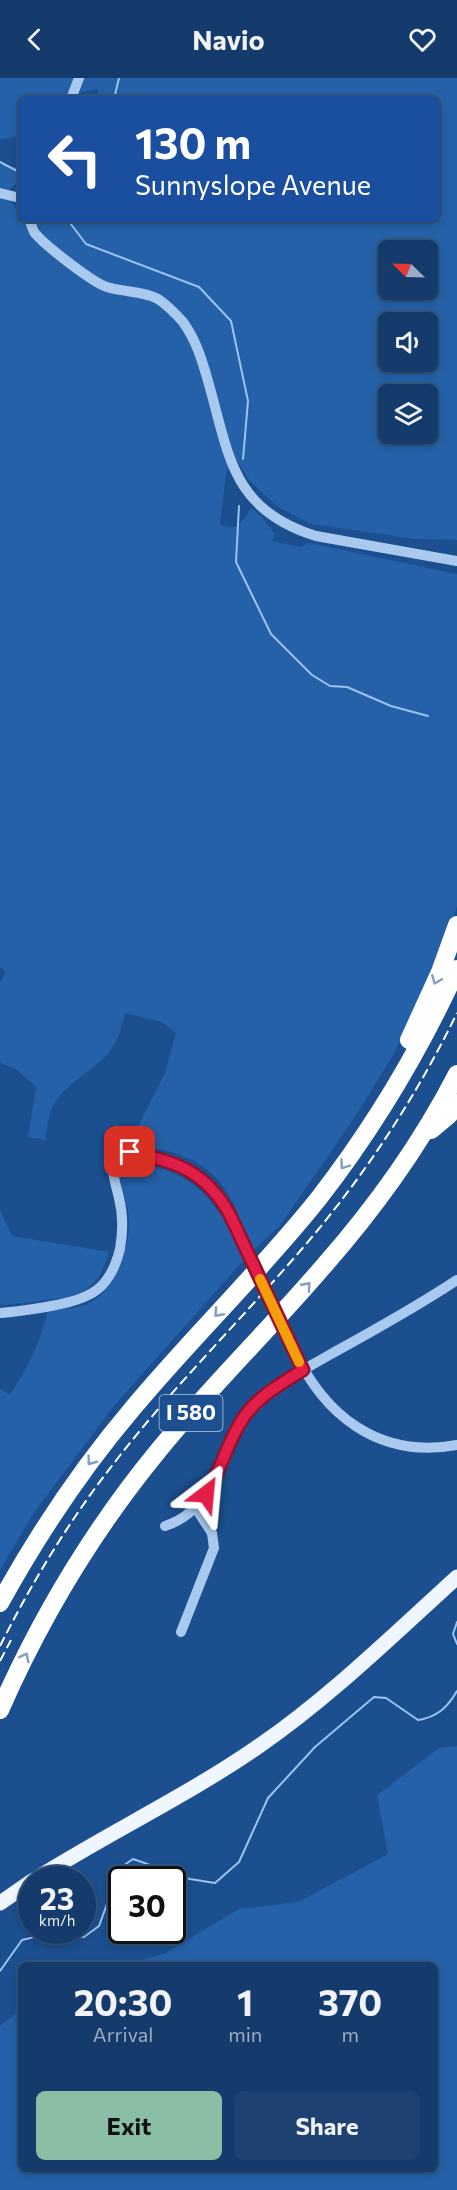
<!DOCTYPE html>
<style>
body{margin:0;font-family:Commissioner,sans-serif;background:#1d4271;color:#f1f3f6;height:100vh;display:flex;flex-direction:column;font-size:22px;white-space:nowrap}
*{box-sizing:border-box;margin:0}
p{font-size:20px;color:#9dadc1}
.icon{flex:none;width:33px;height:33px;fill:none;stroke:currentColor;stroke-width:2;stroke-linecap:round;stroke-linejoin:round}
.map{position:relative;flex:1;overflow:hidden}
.details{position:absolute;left:18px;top:1884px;width:420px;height:210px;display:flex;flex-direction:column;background:#143b6b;border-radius:9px;box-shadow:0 3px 9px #0003,0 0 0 2px #33557e}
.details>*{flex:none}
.banner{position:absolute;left:18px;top:18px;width:422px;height:126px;border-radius:9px;box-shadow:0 3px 9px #0003,0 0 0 2px #33557e;background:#1a4fa0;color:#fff;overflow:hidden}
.needle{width:39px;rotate:293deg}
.buttons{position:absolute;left:378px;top:162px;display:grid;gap:12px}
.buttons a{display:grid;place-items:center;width:60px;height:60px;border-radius:9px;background:#143b6b;box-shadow:0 3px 9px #0003,0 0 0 2px #33557e;font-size:30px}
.speed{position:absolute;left:18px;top:1788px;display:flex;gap:12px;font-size:30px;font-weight:700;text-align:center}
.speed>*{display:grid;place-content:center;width:78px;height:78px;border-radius:50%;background:#143b6b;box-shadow:0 3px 9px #0003,0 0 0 2px #33557e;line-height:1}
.speed small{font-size:15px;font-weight:400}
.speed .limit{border:3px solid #111;border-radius:9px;background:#fff;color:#111}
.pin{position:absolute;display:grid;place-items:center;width:51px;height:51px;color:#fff;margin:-26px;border-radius:12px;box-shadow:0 3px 9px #0006}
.me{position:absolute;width:66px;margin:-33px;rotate:29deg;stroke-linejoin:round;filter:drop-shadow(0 0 4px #0008)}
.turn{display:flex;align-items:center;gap:21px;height:126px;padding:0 18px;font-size:27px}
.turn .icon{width:78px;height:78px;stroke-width:2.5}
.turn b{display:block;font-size:42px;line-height:51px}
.eta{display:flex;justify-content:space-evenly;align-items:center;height:102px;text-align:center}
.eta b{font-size:36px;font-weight:700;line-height:42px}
.primary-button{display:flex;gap:12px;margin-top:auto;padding:12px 18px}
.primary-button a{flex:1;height:69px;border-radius:9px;background:#8abfa5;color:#111;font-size:24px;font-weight:700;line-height:69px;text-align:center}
.primary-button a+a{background:#1d4271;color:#f1f3f6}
header{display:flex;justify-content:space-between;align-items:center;height:78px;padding:0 18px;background:#143b6b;font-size:27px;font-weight:700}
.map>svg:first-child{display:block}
</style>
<header><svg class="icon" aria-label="back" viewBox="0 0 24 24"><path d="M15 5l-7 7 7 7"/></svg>Navio<svg class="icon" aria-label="heart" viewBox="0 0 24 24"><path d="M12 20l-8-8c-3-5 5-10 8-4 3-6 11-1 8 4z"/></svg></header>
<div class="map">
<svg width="457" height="2112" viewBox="0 0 457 2112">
<rect width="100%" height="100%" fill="#1b4f8f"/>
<g fill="#2461a8" fill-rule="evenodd">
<path d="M0,0H457V462L415,461L311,446L278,429L249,402L236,381L226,396L220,446C237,455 242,444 251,430L260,437L275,456L272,463L300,469L309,465L457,496V828L449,858L430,903L393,977L364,1025L327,1080L280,1147L243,1183L113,1329L33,1436L0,1492V1311L10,1317C28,1289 40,1264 48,1233C60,1231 74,1231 85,1227C113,1217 131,1169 129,1141C128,1123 117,1104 120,1087L124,1083C171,1089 200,1101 225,1144L238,1137C220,1083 173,1068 121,1068L138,1048L165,995L176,955L162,944L125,935C122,948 118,964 109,974C93,994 63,1006 52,1030C48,1039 47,1052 45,1062L28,1059L36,1009L16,991L0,985V905L6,893L0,890V86L21,91V102L12,109L6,117L16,130L21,125V141H436V21H95L99,15L97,11L79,15L72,21H21V57L0,62ZM388,172H428V212H388ZM388,244H428V284H388ZM388,316H428V356H388Z"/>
<path d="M0,1132L12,1158L109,1174C98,1211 84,1218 47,1222C32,1224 16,1226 0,1227Z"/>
<path d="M457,1668V2112H0V1948L21,1932V2091H435V1887H125L164,1876L239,1831L298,1824L388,1776L377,1717L439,1670Z"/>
</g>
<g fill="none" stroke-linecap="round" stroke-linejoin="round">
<g stroke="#9cc4f0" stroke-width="2">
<path d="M114,21L119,0"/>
<path d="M0,84L21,95"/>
<path d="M67,141L86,166L199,209L231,243L248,323L243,381"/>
<path d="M239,428L236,484L271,556L312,597L330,608L347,609L391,628L428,638"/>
<path d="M457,1544L453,1556L457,1566"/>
<path d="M0,1893L22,1862L43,1857L68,1860L84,1859L99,1848L120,1790L133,1781L190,1801L215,1805L239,1784L268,1720L315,1669L374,1619L386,1620L418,1642C437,1639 447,1630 457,1613"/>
</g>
<g stroke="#a9c9ee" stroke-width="10">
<path d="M71,21L79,0"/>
<path d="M0,115L20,120L21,123"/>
<path d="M29,141C31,145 32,150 34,154C43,166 93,205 107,209C122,214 142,213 156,220C164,224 177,237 183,244C196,262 202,282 208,303C229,376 231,432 316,458L457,483"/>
<path d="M0,1235C17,1234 34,1231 51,1228C90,1221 110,1212 120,1171C123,1154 123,1136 119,1120C116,1106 108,1088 119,1076C129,1074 138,1076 148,1078C185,1085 215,1105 232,1140"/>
<path d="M293,1270C324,1338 379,1381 457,1367"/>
<path d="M165,1448C219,1431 218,1367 251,1330C272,1306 304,1292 331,1276C373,1253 416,1229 457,1202"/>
<path d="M181,1554L214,1470L212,1455L195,1429"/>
</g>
<g stroke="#f0f6ff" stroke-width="15">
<path d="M34,1802C108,1755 187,1718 259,1668C330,1619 393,1557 457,1499"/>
<path d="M0,1825L32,1803"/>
</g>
<g stroke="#fff" stroke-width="18">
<path d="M409,962L440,894L457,847"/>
<path d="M431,1052L449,1037L457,1025"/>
<path d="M0,1525C38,1456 82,1390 133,1330C193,1258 261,1193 319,1120C374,1049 420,972 457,891"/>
<path d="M0,1632C41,1539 94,1451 158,1373C210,1309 269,1252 322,1190C374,1131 421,1066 457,996"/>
</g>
<g stroke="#fff" stroke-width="2" stroke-dasharray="10 4.5" stroke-linecap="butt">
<path d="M0,1568C33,1502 72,1438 118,1380C178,1303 249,1234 312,1159C369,1091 418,1015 457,935"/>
<path d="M0,1583L11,1562"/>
</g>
<path stroke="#a9c9ee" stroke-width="10" d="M232,1140L293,1270"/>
</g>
<defs><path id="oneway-chevron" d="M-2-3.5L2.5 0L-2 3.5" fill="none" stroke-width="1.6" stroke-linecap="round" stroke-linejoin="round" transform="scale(1.5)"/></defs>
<g stroke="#829ec1">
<use href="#oneway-chevron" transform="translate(436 902) rotate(113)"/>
<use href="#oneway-chevron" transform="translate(344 1087) rotate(126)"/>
<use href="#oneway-chevron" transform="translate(307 1208) rotate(-48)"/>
<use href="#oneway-chevron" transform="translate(218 1235) rotate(132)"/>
<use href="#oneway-chevron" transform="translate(91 1383) rotate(127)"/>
<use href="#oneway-chevron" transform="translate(25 1579) rotate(-63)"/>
</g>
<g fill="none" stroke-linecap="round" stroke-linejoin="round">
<g stroke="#92132f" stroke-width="15">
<path id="route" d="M130,1074C175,1083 205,1093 229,1135L303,1292C279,1307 253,1321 239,1347C226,1369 220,1394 206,1416"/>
</g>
<use href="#route" stroke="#e11d48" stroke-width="10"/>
<path stroke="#f59e0b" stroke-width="10" d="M260,1201L299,1284"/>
</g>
<g text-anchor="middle" stroke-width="6" stroke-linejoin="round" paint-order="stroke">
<rect fill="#1b4f8f" stroke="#bbcadd" stroke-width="1.5" x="159.5" y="1317" width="63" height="36" rx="4.5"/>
<g font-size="21" font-weight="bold" fill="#fff">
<text x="191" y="1342">I 580</text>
</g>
</g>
</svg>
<div class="buttons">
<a><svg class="needle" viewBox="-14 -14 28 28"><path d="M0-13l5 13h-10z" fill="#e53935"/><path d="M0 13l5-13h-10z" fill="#9dadc1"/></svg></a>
<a><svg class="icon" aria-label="sound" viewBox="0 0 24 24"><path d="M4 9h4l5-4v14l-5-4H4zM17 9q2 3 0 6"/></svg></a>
<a><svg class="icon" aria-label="layers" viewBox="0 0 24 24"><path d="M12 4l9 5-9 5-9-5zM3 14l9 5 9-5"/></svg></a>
</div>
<div class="speed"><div>23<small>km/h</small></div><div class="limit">30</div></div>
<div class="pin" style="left:130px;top:1074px;background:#d93025"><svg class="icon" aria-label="arrive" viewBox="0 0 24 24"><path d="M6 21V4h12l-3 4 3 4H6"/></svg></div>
<svg class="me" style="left:206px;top:1416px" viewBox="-20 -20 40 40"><path d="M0-17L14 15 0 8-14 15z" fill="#e11d48" stroke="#fff" stroke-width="4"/></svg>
<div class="banner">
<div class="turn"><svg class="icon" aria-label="left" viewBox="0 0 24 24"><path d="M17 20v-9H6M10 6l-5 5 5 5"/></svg><div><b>130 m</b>Sunnyslope Avenue</div></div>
</div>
<section class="details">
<div class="eta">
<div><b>20:30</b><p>Arrival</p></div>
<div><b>1</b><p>min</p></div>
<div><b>370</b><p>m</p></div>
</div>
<div class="primary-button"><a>Exit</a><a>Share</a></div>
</section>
</div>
